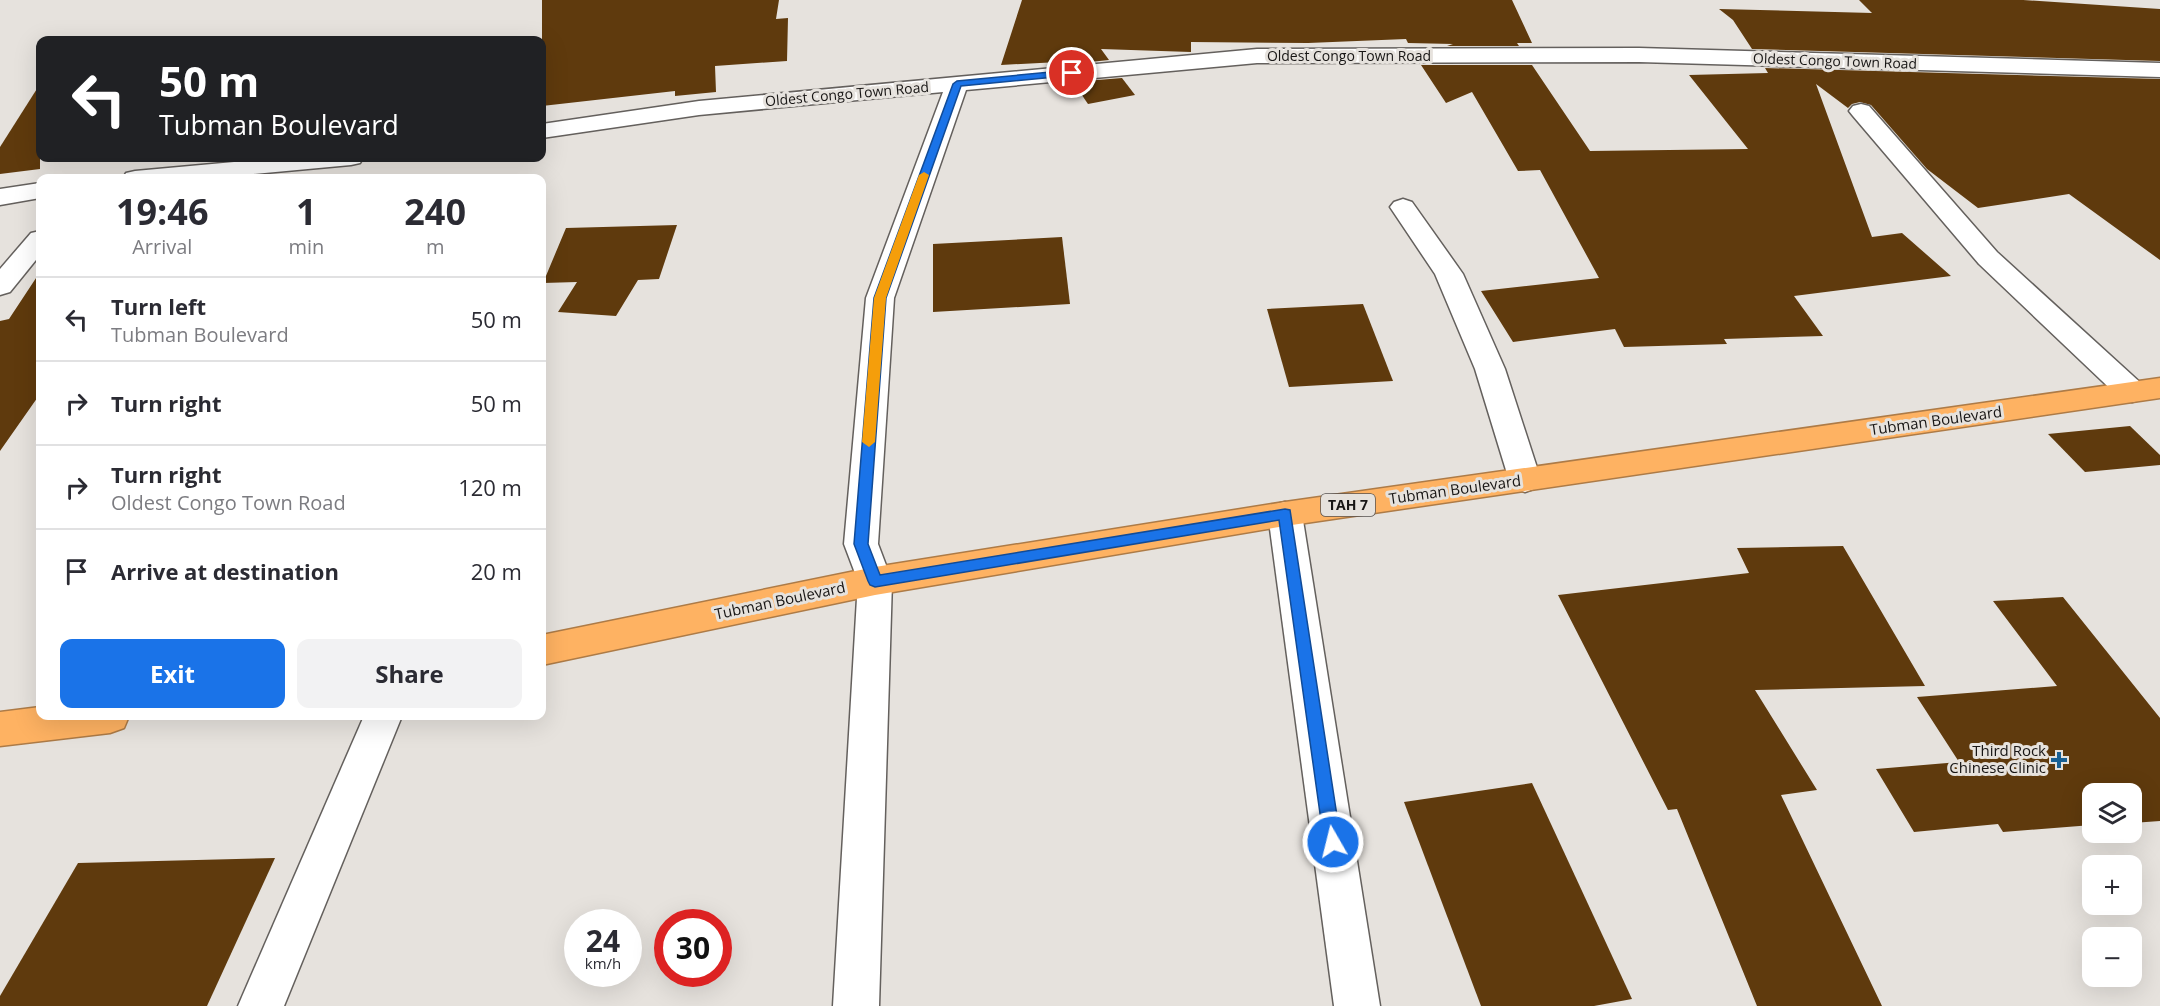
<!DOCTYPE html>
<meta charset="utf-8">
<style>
body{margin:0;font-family:"Open Sans",sans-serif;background:#f2f2f3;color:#2b2b33;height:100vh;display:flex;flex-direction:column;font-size:22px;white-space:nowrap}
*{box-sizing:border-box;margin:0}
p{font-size:20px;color:#7c7c81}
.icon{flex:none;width:33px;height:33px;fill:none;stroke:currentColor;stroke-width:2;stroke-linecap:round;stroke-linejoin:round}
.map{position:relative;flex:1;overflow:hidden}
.drawer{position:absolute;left:36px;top:174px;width:510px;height:546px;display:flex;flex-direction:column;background:#fff;border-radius:12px;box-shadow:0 6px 24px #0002}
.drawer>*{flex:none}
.top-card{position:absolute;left:36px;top:36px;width:510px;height:126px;border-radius:12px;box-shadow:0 6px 24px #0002;background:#202124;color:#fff;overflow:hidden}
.tools{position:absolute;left:2082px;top:783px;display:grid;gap:12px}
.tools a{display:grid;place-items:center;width:60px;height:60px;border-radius:12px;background:#fff;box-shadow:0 6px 24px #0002;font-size:30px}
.speed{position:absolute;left:564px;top:909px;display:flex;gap:12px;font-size:30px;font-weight:700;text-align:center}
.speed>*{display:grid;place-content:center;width:78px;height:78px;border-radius:50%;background:#fff;box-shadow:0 6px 24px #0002;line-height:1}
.speed small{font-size:15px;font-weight:400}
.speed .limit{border:9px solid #d22;background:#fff;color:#111}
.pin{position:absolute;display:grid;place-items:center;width:51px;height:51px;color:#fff;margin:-26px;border:3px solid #fff;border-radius:50%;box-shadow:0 2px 6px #0007}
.me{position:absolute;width:66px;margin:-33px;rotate:352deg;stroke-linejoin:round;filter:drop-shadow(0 0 4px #0008)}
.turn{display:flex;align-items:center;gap:21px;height:126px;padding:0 24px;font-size:27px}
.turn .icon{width:78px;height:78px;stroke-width:2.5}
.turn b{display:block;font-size:42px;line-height:51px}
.eta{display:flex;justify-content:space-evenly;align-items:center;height:102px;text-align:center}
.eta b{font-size:36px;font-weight:700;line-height:42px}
.button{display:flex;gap:12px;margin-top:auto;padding:12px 24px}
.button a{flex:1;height:69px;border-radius:12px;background:#1a73e8;color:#fff;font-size:24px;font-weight:700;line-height:69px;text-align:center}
.button a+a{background:#f2f2f3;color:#2b2b33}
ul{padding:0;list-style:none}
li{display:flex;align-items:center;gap:18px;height:84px;padding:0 24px;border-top:2px solid #e1e1e2}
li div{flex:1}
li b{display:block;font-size:22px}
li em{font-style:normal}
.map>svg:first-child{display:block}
</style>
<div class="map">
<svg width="2160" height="1006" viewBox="0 0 2160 1006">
<rect width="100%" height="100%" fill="#e6e2dd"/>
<g fill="#5f3a0d">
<path d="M542,0H779L776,19L788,18L787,61L715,66L716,92L675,96V91L542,106Z"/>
<path d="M1022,0H1512L1532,43H1517L1519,46H1447L1453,44L1408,43L1406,39L1308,43L1191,42V52L1101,49L1109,60L1061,65L1059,62L1001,65Z"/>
<path d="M1859,0H2023L2160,9V61L1752,49L1733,20L1719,9L1872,13Z"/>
<path d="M1421,65H1532L1590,151L1748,149L1689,75L1768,73L1765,68L2160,79V260L2069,194L1978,208L1927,169L1871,105L1860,102L1852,104L1848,108L1816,84L1872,237L1902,233L1951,276L1794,296L1823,336L1724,339L1727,344L1624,347L1615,329L1513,342L1481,291L1599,278L1540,170L1518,171L1472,92L1446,103Z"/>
<path d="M1122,78L1135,95L1088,104L1073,82Z"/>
<path d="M40,84V169L0,174V147Z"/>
<path d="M677,225L659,279L638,280L616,316L558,312L577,282L543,283L566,228Z"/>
<path d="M1062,237L1070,304L933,312V244Z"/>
<path d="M40,272V394L0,451V321L9,319Z"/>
<path d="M1363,304L1393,381L1289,387L1267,309Z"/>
<path d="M2130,426L2160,455V465L2085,472L2048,434Z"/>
<path d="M1843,546L1925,686L1755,690L1817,790L1781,795L1882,1006H1757L1677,809L1668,810L1558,595L1749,573L1737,548Z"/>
<path d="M2063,597L2160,718V821L2132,823V794H2092V825L2003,832L1998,824L1914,832L1876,769L1959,762L1917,697L2057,686L1993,601Z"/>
<path d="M1532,783L1632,999L1594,1006H1481L1404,802Z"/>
<path d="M275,858L207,1006H0V996L78,863Z"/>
</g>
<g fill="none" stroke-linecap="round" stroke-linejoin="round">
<g stroke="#64605d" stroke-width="3">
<g id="street">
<path d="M1639,48L2160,63V77L1639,62L1257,63L966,90L894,298L878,544L892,581L879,1006H833L858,581L844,544L866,298L943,92L699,115L542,138V124L699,101L1257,49Z"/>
<path d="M1861,104L1869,106L1997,252L2143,385L2147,392L2143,399L2132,402L2121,399L1979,264L1853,116L1849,111L1853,106Z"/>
<path d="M277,158H363L360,163L351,165L209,178H123L126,173L135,171Z"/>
<path d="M40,183V198L0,205V189Z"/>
<path d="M1403,199L1412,202L1463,274L1505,369L1541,480L1536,488L1525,492L1514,488L1509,480L1475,369L1435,274L1390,207L1394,202Z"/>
<path d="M40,231V255L10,292L0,295V269L31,233Z"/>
<path d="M1285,502L1297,505L1302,514L1380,1006H1334L1268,514L1273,505Z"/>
<path d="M364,716H402L284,1006H238Z"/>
</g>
</g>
<g stroke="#ad7b47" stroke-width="3">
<g id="highway">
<path d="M2160,378V398L1285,526L875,595L542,665V635L875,567L1285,502Z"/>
<path d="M40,707V716H129L124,728L110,733L0,746V712Z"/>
</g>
</g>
<use href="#street" fill="#fff" fill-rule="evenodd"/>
<use href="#highway" fill="#feb262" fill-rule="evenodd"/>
</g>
<path fill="#1a73e8" stroke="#114b97" stroke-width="1.5" d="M1072,70L1077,73L1076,75L961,86L886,298L868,544L880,575L1285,509L1290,510L1341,842L1339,848L1333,850L1327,848L1324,842L1279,520L875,587L870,585L868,581L854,544L874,298L953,84L957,81Z"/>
<path fill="#f59e0b" d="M924,172L929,175L886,298L875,442L869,447L862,442L874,298L919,175Z"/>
<path fill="#186094" stroke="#e6e2dd" stroke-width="2" d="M2056 751h6v6h6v6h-6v6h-6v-6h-6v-6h6z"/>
<g text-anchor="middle" stroke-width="6" stroke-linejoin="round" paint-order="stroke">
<g font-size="14" fill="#171514" stroke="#e6e2dd">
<text x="1349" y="61">Oldest Congo Town Road</text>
<text transform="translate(1835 61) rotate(2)" y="5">Oldest Congo Town Road</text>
<text transform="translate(847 94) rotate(-5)" y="5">Oldest Congo Town Road</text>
</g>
<rect fill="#e6e2dd" stroke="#555250" stroke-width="1.5" x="1321" y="494" width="54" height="22" rx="4.5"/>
<g font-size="14" font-weight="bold" fill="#171514">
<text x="1348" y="510">TAH 7</text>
</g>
<g font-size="15" fill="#171514" stroke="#e6e2dd">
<text transform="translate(1936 421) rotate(-8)" y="5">Tubman Boulevard</text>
<text transform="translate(1455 490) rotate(-8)" y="5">Tubman Boulevard</text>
<text transform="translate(780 601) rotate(-12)" y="5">Tubman Boulevard</text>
</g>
<g font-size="15" fill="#171514" stroke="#e6e2dd" text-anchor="end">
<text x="2046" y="756">Third Rock<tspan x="2046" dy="17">Chinese Clinic</tspan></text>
</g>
</g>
</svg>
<div class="tools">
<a><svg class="icon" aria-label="layers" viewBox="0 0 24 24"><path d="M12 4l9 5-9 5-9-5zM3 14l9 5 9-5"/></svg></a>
<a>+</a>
<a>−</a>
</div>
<div class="speed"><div>24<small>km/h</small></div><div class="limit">30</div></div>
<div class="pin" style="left:1072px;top:73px;background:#d93025"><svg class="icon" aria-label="arrive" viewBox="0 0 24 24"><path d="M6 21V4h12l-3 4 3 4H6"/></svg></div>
<svg class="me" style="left:1333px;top:842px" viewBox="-20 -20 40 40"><circle r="17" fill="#1a73e8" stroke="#fff" stroke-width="3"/><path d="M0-11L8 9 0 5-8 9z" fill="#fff"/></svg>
<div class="top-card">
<div class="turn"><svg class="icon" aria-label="left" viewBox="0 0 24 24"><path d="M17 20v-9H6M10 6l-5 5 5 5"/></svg><div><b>50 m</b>Tubman Boulevard</div></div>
</div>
<section class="drawer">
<div class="eta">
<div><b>19:46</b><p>Arrival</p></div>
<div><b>1</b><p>min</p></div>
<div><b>240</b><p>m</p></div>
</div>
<ul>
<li><svg class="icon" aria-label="left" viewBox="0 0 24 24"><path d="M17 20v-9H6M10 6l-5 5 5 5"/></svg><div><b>Turn left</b><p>Tubman Boulevard</p></div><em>50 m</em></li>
<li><svg class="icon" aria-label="right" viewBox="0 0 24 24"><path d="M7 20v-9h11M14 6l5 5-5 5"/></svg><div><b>Turn right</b></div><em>50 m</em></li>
<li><svg class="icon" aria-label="right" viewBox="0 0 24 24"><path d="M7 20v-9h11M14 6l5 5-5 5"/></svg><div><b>Turn right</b><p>Oldest Congo Town Road</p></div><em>120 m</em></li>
<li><svg class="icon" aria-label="arrive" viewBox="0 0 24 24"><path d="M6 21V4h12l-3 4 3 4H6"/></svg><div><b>Arrive at destination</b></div><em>20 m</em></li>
</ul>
<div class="button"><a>Exit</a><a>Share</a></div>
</section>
</div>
